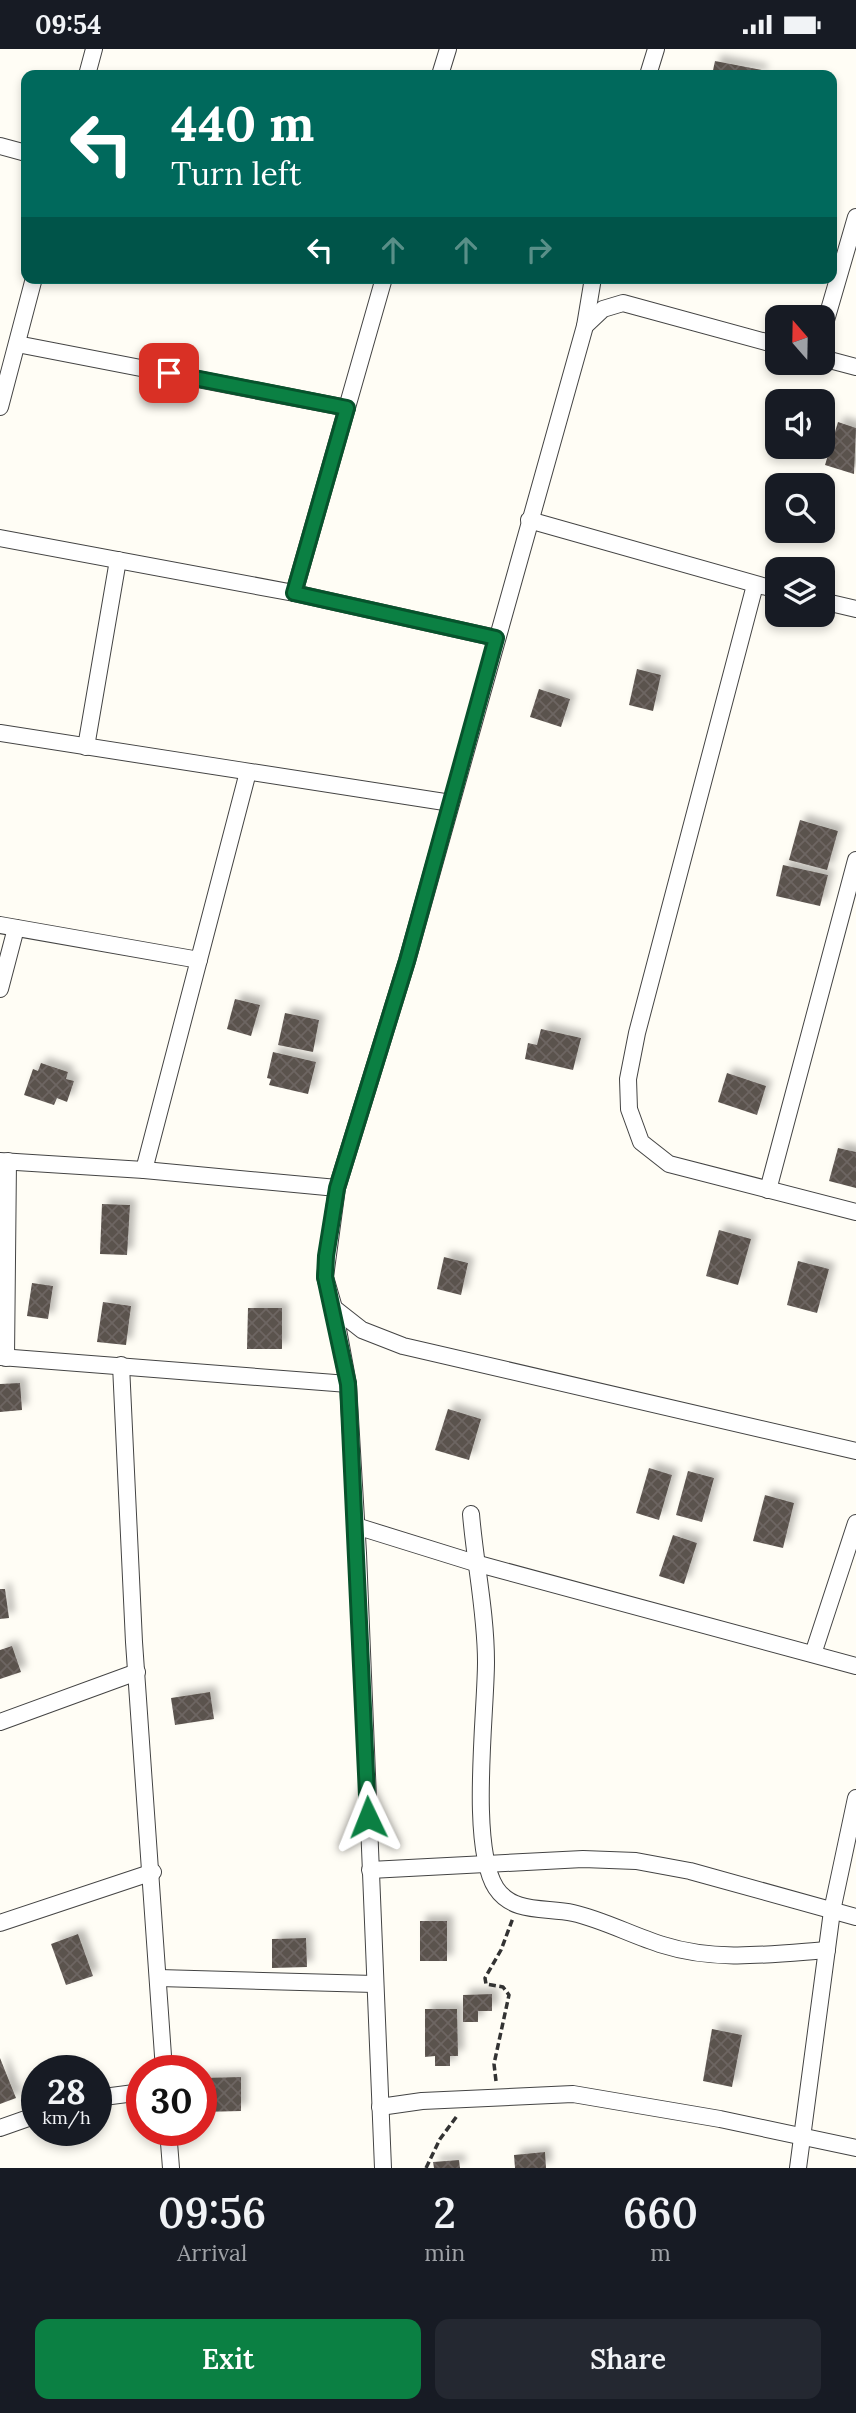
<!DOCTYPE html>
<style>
body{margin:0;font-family:Lora,serif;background:#242831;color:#f1f3f6;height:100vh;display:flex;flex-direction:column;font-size:26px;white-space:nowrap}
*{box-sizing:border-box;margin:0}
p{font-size:23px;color:#9ea1a6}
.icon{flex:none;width:38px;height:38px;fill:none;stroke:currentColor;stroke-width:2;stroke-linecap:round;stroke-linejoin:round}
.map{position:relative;height:2119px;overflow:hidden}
.panel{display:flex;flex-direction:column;background:#171b24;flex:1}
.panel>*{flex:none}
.banner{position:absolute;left:21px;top:21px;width:816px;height:214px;border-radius:14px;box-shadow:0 4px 10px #0003;background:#00695c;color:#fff;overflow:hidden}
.needle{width:46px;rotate:340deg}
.controls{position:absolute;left:765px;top:256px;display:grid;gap:14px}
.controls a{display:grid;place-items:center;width:70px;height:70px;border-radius:14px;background:#171b24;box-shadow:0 4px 10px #0003;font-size:35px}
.speed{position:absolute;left:21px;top:2006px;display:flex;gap:14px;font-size:35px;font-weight:700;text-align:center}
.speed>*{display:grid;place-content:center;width:91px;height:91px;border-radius:50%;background:#171b24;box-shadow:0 4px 10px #0003;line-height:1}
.speed small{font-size:18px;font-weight:400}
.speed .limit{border:10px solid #d22;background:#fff;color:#111}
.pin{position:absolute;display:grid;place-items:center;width:60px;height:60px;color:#fff;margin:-30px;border-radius:14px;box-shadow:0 4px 10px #0006}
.me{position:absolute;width:77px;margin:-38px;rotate:358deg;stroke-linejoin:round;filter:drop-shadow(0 0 5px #0008)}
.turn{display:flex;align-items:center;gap:24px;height:147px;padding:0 35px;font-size:32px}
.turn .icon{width:91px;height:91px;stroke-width:2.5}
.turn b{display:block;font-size:49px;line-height:60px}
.lanes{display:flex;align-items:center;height:66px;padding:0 35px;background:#0003;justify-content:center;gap:35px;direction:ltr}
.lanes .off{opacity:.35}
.eta{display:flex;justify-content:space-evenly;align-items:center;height:119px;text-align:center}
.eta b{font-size:42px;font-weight:600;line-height:49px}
.cta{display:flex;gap:14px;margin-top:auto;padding:14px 35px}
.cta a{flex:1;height:80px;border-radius:14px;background:#0b8043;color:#fff;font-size:28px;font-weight:600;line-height:80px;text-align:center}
.cta a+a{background:#242831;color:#f1f3f6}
.status{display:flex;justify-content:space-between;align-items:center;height:49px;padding:0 35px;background:#171b24;direction:ltr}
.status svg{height:19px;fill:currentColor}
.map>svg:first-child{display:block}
</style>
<div class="status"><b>09:54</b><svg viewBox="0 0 49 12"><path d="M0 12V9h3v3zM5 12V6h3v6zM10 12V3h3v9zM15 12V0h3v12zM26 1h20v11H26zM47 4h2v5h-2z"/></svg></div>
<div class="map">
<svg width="856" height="2119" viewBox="0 0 856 2119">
<defs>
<pattern id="building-cross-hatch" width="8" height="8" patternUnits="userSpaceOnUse" patternTransform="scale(1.75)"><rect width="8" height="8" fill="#5a524d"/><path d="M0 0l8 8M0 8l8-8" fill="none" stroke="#6d6662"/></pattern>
<filter id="shadow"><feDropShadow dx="6" dy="-6" stdDeviation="3.5" flood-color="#0004"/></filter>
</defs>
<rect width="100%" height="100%" fill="#fffdf5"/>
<g fill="url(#building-cross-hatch)" filter="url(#shadow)">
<path d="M715,12L762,21L761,26H712Z"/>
<path d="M838,373L856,379L854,425L825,416Z"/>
<path d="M637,620L661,626L653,662L629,656Z"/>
<path d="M539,640L570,650L561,678L530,668Z"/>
<path d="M800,771L838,782L827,821L789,811Z"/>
<path d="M783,816L828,826L820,857L776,847Z"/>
<path d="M235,950L260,956L251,987L227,980Z"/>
<path d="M285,964L319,971L313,1003L278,996Z"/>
<path d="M541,980L581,989L573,1021L525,1010L528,994L537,996Z"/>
<path d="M273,1003L316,1013L308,1045L269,1036L271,1030L267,1029Z"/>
<path d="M41,1014L68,1023L66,1030L74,1032L67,1053L57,1049L54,1056L24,1046L33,1020L38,1022Z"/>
<path d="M727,1024L766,1037L757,1066L718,1053Z"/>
<path d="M838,1099L856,1103V1139L829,1132Z"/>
<path d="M102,1155L130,1156L127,1206L100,1205Z"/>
<path d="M719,1181L751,1190L738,1236L706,1227Z"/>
<path d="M444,1208L468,1214L461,1246L437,1240Z"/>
<path d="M798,1212L829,1220L817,1264L787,1256Z"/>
<path d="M32,1234L53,1237L48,1270L27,1267Z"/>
<path d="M103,1253L131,1257L126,1296L97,1293Z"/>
<path d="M248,1259H282V1300H247Z"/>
<path d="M20,1334L22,1361L0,1363V1335Z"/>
<path d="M448,1360L481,1370L469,1411L435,1401Z"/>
<path d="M649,1419L672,1426L659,1471L636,1464Z"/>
<path d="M688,1422L714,1429L702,1473L676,1466Z"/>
<path d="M765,1446L794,1454L783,1499L753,1492Z"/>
<path d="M673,1486L697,1494L684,1535L659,1527Z"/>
<path d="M0,1540H5L9,1569L0,1570Z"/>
<path d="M12,1597L21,1623L0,1630V1601Z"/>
<path d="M210,1643L214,1670L175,1676L171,1649Z"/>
<rect x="420" y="1872" width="27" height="40"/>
<path d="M78,1885L93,1927L66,1936L51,1895Z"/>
<path d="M306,1889L307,1918L272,1919V1890Z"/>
<path d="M492,1945V1962H478V1973H463V1946Z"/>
<path d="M425,1960H457L458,2007H450V2017H435V2007L425,2008Z"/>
<path d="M712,1980L742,1986L732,2038L703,2032Z"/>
<path d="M0,2009L16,2049L0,2055Z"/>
<path d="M241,2028V2062L201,2063V2029Z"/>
<path d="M545,2103L546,2119H515L514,2106Z"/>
<path d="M459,2111L460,2119H434L433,2113Z"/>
</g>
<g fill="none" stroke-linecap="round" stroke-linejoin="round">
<g stroke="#444" stroke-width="18">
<g id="street">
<path d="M87,26L94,0"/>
<path d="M440,26L448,0"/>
<path d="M648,26L656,0"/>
<path d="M0,97L26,104"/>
<path d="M585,277L593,229"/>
<path d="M822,285L856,168"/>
<path d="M17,295L347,359"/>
<path d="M777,296L623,254L603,260L585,277L407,912L337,1139L325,1228L334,1259L362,1281L403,1297L856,1402"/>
<path d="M822,309L856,318"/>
<path d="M0,358L34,229"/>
<path d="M529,471L777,541"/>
<path d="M0,489L294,544L496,589"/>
<path d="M755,536L637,984L628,1030L629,1060L641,1093L669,1115L856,1163"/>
<path d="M294,544L384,229"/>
<path d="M822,552L856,560"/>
<path d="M0,684L451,754"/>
<path d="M86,698L118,511"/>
<path d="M0,876L199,911"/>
<path d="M0,940L16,879"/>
<path d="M0,1112L144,1121L337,1139"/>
<path d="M144,1121L248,723"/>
<path d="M768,1141L856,811"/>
<path d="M334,1259L348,1335L358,1504L383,2119"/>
<path d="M0,1308L348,1335"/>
<path d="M6,1309L8,1112"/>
<path d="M121,1316L134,1593L164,2021"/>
<path d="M471,1465C475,1514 486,1563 486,1613C486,1664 469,1797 496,1839C513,1865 546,1858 573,1864C604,1871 633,1887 663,1896C716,1913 773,1905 827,1901"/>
<path d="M356,1477L475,1514L856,1617"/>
<path d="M813,1605L856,1474"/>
<path d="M0,1673L137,1623"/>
<path d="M370,1821L583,1810L636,1812L690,1822L856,1868"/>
<path d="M0,1874L153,1823"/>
<path d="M159,1929L374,1935"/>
<path d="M96,2049L142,2043"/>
<path d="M380,2058L422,2052L573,2045L720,2070L856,2099"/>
<path d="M0,2079L37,2066"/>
<path d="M168,2081L171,2119"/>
<path d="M798,2119L832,1862L856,1749"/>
</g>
</g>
<g stroke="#333" stroke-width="3.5" stroke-dasharray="7 3.5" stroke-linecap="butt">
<path d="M496,2032L494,2015L509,1946L503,1938L486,1935L485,1929L501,1901L513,1869"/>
<path d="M426,2119L440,2090L457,2067"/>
</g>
<use href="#street" stroke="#fff" stroke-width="16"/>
</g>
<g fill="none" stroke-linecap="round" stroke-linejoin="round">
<g stroke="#07532c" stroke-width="18">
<path id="route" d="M169,324L347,359L294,544L496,589L407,912L337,1139L326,1207L325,1228L348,1335L368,1768"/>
</g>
<use href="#route" stroke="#0b8043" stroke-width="12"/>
</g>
</svg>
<div class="controls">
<a><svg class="needle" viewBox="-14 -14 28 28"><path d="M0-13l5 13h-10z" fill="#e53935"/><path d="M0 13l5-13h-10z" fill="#9ea1a6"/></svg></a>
<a><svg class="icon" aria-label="sound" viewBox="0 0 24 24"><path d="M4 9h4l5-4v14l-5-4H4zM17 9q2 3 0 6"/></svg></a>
<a><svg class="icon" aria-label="search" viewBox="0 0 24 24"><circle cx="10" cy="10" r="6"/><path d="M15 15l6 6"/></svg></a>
<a><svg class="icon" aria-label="layers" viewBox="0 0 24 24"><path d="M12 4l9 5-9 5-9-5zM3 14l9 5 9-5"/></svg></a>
</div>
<div class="speed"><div>28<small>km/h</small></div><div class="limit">30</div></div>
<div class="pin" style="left:169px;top:324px;background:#d93025"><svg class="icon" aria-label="arrive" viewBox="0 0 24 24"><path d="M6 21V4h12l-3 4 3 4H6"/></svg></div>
<svg class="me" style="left:368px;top:1768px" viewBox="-20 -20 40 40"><path d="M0-17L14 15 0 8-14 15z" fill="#0b8043" stroke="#fff" stroke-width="4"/></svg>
<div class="banner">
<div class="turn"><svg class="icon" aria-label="left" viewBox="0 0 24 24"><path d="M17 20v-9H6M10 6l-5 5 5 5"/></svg><div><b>440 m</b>Turn left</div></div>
<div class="lanes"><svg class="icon" aria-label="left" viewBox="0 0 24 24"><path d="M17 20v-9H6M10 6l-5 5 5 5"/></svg><svg class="icon off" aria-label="ahead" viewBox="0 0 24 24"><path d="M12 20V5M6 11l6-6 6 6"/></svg><svg class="icon off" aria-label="ahead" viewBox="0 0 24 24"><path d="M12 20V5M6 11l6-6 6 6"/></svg><svg class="icon off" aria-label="right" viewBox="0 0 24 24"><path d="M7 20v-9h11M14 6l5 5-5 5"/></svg></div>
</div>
</div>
<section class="panel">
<div class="eta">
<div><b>09:56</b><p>Arrival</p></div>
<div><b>2</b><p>min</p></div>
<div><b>660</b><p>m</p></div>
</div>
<div class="cta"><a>Exit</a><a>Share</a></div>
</section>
